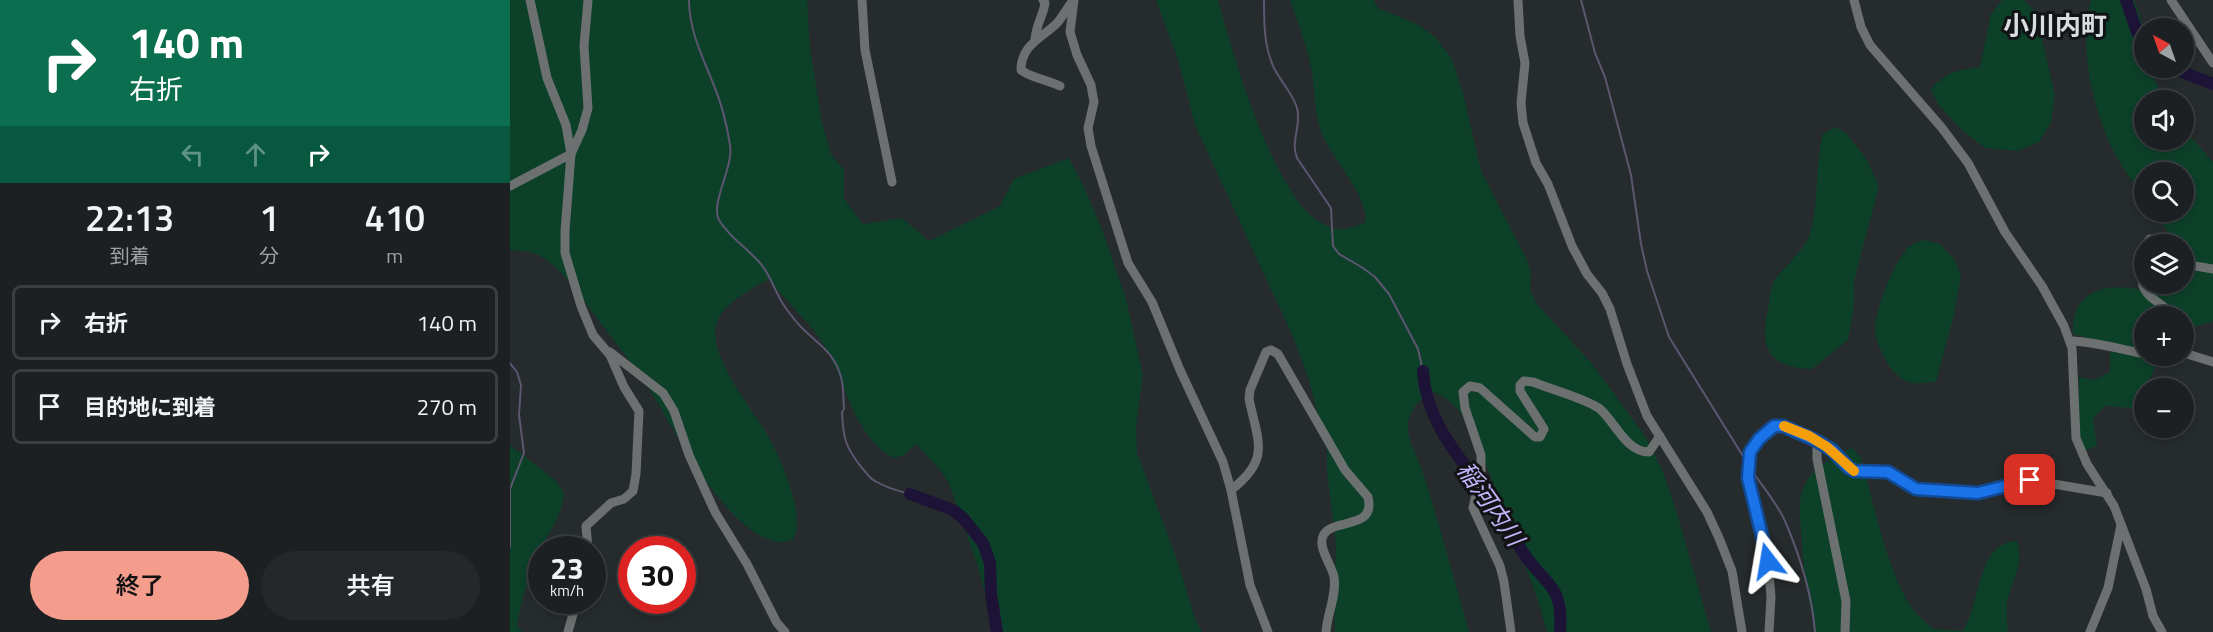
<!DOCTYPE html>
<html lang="ja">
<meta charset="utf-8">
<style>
body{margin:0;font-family:"Titillium Web","Noto Sans JP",sans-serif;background:#25282a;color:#f1f3f6;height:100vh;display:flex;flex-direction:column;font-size:22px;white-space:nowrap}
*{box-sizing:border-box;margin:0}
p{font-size:20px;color:#a0a3a5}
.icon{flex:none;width:33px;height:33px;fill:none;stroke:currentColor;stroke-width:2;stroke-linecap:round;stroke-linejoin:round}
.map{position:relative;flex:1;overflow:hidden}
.side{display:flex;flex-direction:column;background:#1c2022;width:510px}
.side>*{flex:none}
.banner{background:#0b6e4f;color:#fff;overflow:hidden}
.needle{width:39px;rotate:320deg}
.fabs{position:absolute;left:1624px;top:18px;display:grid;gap:12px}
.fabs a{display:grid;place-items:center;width:60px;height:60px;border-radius:50%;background:#1c2022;box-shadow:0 3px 9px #0003,0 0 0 2px #3a3e40;font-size:30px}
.speed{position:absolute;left:18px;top:536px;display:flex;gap:12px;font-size:30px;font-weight:700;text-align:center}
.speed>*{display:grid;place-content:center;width:78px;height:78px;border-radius:50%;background:#1c2022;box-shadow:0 3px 9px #0003,0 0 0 2px #3a3e40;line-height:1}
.speed small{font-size:15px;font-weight:400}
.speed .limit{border:9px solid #d22;background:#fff;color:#111}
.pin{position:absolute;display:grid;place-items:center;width:51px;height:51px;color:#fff;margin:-26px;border-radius:12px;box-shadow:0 3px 9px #0006}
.me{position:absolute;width:66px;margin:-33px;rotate:346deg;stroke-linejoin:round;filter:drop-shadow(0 0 4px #0008)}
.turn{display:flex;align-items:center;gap:21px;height:126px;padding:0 30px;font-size:27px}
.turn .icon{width:78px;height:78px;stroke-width:2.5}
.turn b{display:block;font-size:42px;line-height:51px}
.lanes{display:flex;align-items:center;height:57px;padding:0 30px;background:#0003;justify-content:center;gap:30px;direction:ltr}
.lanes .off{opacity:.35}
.eta{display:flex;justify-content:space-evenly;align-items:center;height:102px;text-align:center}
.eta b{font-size:36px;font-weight:600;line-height:42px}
.primary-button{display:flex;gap:12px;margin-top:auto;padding:12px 30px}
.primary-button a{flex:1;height:69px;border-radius:36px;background:#f49d8c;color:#111;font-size:24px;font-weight:600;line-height:69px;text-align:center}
.primary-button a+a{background:#25282a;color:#f1f3f6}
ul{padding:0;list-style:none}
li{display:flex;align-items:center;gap:18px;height:75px;margin:0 12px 9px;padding:0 18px;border:3px solid #3a3e40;border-radius:9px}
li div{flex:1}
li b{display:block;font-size:22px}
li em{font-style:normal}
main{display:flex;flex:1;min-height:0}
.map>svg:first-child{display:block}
</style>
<main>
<section class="side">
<div class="banner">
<div class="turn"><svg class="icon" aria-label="right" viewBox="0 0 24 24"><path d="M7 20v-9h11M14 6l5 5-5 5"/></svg><div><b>140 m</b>右折</div></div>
<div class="lanes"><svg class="icon off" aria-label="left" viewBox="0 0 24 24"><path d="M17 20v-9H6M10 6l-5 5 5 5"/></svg><svg class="icon off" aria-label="ahead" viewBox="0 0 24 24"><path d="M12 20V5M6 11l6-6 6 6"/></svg><svg class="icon" aria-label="right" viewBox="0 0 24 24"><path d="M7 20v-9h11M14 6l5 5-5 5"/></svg></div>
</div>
<div class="eta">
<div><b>22:13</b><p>到着</p></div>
<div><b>1</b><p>分</p></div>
<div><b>410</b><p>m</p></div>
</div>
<ul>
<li><svg class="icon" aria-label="right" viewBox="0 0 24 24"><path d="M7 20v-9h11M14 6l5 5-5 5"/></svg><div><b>右折</b></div><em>140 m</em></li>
<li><svg class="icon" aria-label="arrive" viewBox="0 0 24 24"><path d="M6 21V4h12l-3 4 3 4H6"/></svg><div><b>目的地に到着</b></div><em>270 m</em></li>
</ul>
<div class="primary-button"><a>終了</a><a>共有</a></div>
</section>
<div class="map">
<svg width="1703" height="632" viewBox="0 0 1703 632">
<rect width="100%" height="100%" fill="#262b2d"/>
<g fill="#0c4029">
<path d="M0,0H297L300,48L312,123L321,154L334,170V199L353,224L392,218L419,241L490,206L504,179L559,158L573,185L591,227L615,295L633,375L626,426L627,453L667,560L685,618L692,632H486L467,564L439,483L431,471L406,444L394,455L384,458C343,438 335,377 312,342C297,319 275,301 259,279C243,288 213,304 207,322C196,355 242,408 258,436C268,453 275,471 281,490C286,507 290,523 284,539C280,540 274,543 271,542C218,539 163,426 138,387C120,360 100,336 81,310C66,290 47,261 23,253C16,251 7,251 0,250Z"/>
<path d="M646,0H708C727,66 747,139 785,197C792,209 807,222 819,227C831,232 844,227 855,223C860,200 825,161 815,140C803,118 806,91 801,67C796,44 788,22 780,0H863L868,8L911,26L926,38L942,59L953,93L971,171L1018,262L1021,275L1020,289L1026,303L1083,365L1137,439L1153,472L1166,510L1201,632H1037L1027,597L963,431C952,414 943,401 925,392C911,396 898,411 898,426C898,443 908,457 913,473C930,526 944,579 959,632H825L824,600L826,544L817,472V451L799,380L784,339L685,125L668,59Z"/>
<path d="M1492,0H1514L1526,13L1545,95L1541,122L1529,142L1508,151L1475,148L1452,130L1428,104L1421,89C1437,71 1447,71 1470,67L1481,14Z"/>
<path d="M1581,0H1624C1634,21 1635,45 1635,68H1640L1642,75L1655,100H1635V140H1674V129L1703,162V321L1674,330V316H1635V349L1589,341L1563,334C1563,327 1563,317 1566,311C1582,275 1631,290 1660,295L1669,284H1674V244H1659L1660,235L1644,212H1674V172H1635V199C1623,181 1607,161 1598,140C1581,98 1569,45 1581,0Z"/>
<path d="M1325,127L1336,133L1357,160L1369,186L1344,281V306L1338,340L1302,369C1256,367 1249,346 1259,304C1260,296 1261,284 1266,278C1278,262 1296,250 1301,230C1309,198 1305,165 1313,134Z"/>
<path d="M1413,240L1430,244L1444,259L1451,276L1444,315L1426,382C1419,382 1410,384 1403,383C1393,382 1383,372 1378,364C1372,353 1366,342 1365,330C1364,311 1386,257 1400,246C1404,243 1410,242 1413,240Z"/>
<path d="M1600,350C1612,353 1641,354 1648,360L1631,401L1635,409L1595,406L1583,419L1587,445L1575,451L1567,425L1569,377L1585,380L1600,372Z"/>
<path d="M0,445L45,480L54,492C54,513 40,530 31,548C20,572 11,600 7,626L12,632H0Z"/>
<path d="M1342,448L1350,456C1364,501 1377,577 1406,613C1411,619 1418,624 1423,629L1453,631C1456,625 1459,619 1461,613C1470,589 1472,542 1507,541C1515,567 1501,580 1497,603C1496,612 1497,623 1498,632H1306C1297,598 1293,565 1291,530C1290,517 1288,501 1293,489C1301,468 1323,457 1342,448Z"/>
</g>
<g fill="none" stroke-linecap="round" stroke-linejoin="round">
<g stroke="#5c5670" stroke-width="2">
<path d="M179,0C179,30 192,56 203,83C211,102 217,125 220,145C224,167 200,203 209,220C219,237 237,248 250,263C261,275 265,293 275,307C280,314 286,322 292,328C309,345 324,352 331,377C334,387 333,399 334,409L332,412C333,437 335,447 352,468C356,472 359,478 365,481C375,487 388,491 400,494"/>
<path d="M754,0C754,23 754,47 764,68C771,82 783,94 787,108C792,125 780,141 787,158L821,208L823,246L829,254L853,268L865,277L879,294L908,349L913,371"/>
<path d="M1071,0L1085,53L1095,77L1121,175L1131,244L1137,271L1159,337L1236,461"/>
<path d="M0,363L7,372L11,385L9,415L14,453L0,489V547"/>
<path d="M1242,471C1253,487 1267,503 1275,521C1290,556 1302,594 1305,632"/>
</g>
<g stroke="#1d1337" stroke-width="12">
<path d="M1616,0L1627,32L1635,46"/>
<path d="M1662,68L1703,84"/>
<path d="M913,371C916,426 955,463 986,506C996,519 1002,535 1011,549C1033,586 1054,581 1050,632"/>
<path d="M400,494L443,510L453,518L473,543L480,563L481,594L487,632"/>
</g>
<g stroke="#6d7070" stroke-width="9">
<path d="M20,0L37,78L56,125L61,154L55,231V253L71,306L83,335L100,355L114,387L129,411L126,474L123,491L114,499L101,503L76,526L78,549"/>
<path d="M352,0L355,50L382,182"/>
<path d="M564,0L560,32L567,55L581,85L584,102L578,128L581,146L618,263L642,302L670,370L713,462L721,490L740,585L758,632"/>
<path d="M1008,0L1010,36L1015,63L1011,103L1013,123L1026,163L1038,184L1062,246L1077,274L1092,293L1100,309L1117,364L1137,416L1197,512L1209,538L1222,571L1232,632"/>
<path d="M1344,0L1351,27L1360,45L1432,128L1458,163L1495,232L1532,286L1554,326L1562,348L1566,438L1577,464L1604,506L1636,589L1643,616L1652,632"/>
<path d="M1661,0L1703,63"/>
<path d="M525,39C526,25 533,16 535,3L533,0"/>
<path d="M550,86C538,80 521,78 511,70C511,44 533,38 548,22C553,16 557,8 562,2"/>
<path d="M0,186L61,154L72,130L78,108L74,46L78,0"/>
<path d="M1649,244L1640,239C1633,246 1633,250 1632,260C1628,300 1642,293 1664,316"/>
<path d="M1674,264L1703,269"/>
<path d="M1674,333L1676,353"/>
<path d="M1561,341C1586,342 1610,349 1635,354"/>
<path d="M100,352L153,393L164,411L179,455L205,512L237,564L267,623L275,632"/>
<path d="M1674,353L1703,362"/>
<path d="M1307,441V459L1336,601L1335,632"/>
<path d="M721,490C761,459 748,442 739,399L740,390L756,352L761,350L768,354L835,470L858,497C866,530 825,518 814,534C806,546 822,565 824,577C827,595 817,614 816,632"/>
<path d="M58,632L67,600"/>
<path d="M1001,632L994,582L990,566L963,508L971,471V455L955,408L953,392L960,386L970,388L1025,437H1030L1034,429L1010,391V385L1014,381L1023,382C1040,389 1077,399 1090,409C1105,422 1116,452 1139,452L1150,436"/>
<path d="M1259,632L1261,597L1258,561L1238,478L1241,452L1249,439L1264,426L1273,425L1307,441L1322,450L1339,468L1345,471L1378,472L1406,489L1468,493L1520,480L1597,493"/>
<path d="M1580,632L1598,588L1611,525"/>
</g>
</g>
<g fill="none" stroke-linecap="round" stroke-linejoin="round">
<g stroke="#114b97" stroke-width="15">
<path id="route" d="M1258,561L1238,478L1240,452L1249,439L1264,426H1273L1307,441L1322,450L1339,468L1345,471L1378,472L1406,489L1468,493L1520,480"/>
</g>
<use href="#route" stroke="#1a73e8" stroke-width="10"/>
<path stroke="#f59e0b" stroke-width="10" d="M1274,426L1299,436L1317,447L1344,471"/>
</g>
<g text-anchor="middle" stroke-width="6" stroke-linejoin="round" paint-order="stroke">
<g font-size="24" font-style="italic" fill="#c2b5fa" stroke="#111314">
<text transform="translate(980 504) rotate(55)" y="8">稲河内川</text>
</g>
<g font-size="26" font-weight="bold" fill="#d7dde0" stroke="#111314">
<text x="1545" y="35">小川内町</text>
</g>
</g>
</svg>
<div class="fabs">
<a><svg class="needle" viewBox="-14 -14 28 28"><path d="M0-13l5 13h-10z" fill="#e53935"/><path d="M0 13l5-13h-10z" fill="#a0a3a5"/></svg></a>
<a><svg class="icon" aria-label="sound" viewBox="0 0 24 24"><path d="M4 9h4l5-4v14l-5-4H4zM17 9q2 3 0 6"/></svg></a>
<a><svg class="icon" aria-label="search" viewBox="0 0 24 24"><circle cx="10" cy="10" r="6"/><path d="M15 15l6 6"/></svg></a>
<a><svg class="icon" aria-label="layers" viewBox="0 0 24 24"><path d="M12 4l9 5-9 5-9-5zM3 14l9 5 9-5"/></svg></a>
<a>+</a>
<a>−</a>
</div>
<div class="speed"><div>23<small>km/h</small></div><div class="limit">30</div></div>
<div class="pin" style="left:1520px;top:480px;background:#d93025"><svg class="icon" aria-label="arrive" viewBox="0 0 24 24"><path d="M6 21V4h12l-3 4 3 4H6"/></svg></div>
<svg class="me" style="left:1258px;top:561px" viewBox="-20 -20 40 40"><path d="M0-17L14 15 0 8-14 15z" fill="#1a73e8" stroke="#fff" stroke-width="4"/></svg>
</div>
</main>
